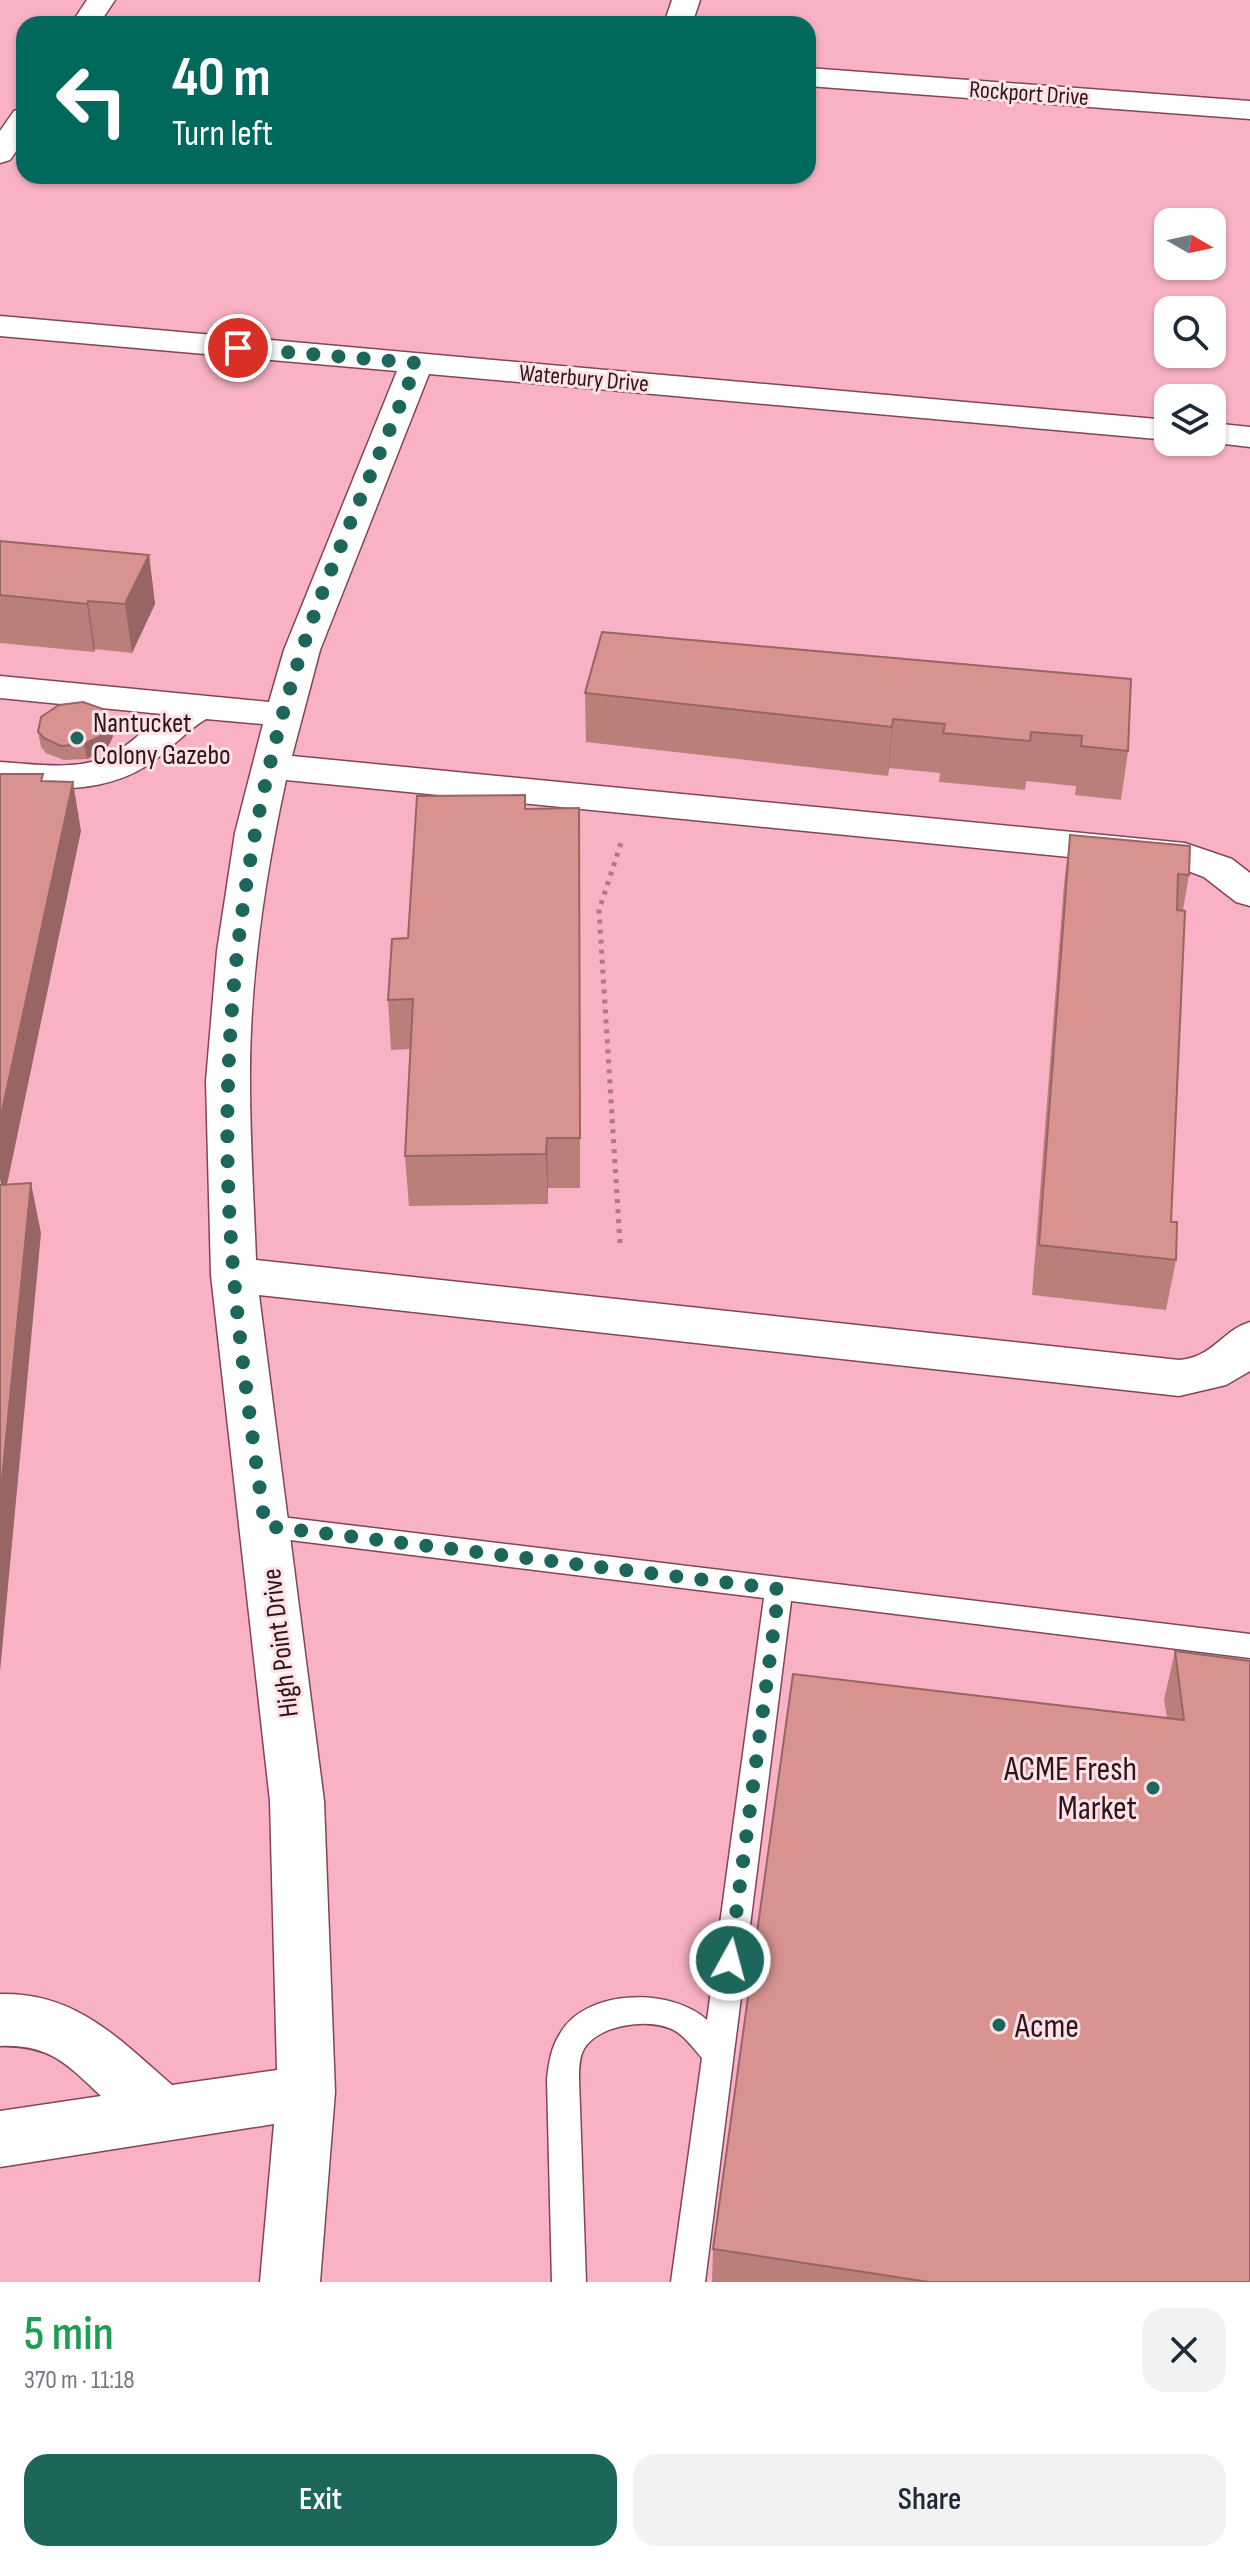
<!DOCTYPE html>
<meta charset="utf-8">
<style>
body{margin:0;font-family:"Sofia Sans Condensed",sans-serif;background:#f2f2f3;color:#1f2937;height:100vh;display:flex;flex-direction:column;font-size:30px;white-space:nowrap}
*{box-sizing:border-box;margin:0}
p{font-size:26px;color:#747a83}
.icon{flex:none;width:44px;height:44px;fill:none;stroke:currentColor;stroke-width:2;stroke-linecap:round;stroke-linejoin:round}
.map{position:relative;height:2282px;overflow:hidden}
.panel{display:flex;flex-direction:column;background:#fff;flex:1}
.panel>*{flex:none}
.top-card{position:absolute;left:16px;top:16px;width:800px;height:168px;border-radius:24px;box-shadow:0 2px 6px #0004;background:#00695c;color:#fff;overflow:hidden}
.needle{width:52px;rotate:99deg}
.buttons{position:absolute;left:1154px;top:208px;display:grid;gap:16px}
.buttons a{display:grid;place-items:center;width:72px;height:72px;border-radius:16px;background:#fff;box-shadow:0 2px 6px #0004;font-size:40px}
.pin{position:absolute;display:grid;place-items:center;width:68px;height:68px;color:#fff;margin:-34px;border:4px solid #fff;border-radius:50%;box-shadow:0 2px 8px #0007}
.me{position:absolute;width:88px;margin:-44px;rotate:7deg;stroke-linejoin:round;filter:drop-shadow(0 0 6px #0008)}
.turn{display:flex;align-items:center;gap:28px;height:168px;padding:0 24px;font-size:36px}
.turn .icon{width:104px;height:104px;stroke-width:2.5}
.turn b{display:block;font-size:56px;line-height:68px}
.round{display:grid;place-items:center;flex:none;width:84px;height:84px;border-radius:24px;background:#f2f2f3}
.head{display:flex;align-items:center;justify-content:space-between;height:136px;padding:0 24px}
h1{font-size:48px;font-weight:600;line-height:60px;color:#1e9e55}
.cta{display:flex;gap:16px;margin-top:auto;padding:16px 24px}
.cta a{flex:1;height:92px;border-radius:24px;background:#1d665c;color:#fff;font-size:32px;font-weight:600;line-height:92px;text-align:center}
.cta a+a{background:#f2f2f3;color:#1f2937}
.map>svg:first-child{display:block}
</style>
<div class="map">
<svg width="1250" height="2282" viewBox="0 0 1250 2282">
<rect width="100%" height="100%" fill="#f9b2c4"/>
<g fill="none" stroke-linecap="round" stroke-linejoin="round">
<g stroke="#824557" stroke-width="3">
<path id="lane" d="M265,1515L1250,1634V1658L791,1601L705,2282H671L702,2058C693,2048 682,2032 669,2028C644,2018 593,2026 582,2053C579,2061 579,2071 579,2079L586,2282H552L547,2079C549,2062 551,2047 561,2032C588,1988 672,1988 707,2020L764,1598L265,1537L255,1534L251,1526L255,1518Z"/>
</g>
<g stroke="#824557" stroke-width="3">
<g id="street">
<path d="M87,0H115L99,24H71Z"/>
<path d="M672,0H700L692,24H664Z"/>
<path d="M808,68L1250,101V119L808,86Z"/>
<path d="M24,108V140L10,160L0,163V131L14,111Z"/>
<path d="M0,316L1168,420V440L429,374L320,650L292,756L1185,843L1232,859L1250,873V906L1236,902L1204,877L1180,868L286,780C265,876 249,984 250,1083C250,1142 254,1201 256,1260L1179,1360C1214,1357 1221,1331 1250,1322V1371L1226,1385L1179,1396L259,1295L324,1801L335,2092L320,2282H260L274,2124L0,2167V2111L101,2096C67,2064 49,2044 0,2046V1994C76,1992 119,2039 172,2085L277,2070L270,1801L211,1275L206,1081L217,951L235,833L263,724L206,719C186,731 171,749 152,762C107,794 52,790 0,786V762C36,764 79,772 113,754C131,744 146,728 162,714L0,698V676L269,702L284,650L397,371L0,336Z"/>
<path d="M1212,423L1250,427V447L1208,442H1212Z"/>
</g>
</g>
<path stroke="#b07987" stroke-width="5" stroke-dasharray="4 6" stroke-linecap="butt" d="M620,1243L599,910L621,843"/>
<use href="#lane" fill="#fff" fill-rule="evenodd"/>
<use href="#street" fill="#fff" fill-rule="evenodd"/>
</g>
<g fill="#ba7e7b">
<path d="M0,541L149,555L155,604L132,653L95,649L94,652L0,643Z"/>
<path d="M1131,679L1128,751L1121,800L1075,795L1076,786L1026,781L1025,790L939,782L940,773L889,768L888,776L586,742L585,693Z"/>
<path d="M38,732L113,736L110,743L106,749L87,759L64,760L46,753L41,747Z"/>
<path d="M526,809L580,858V1188H548V1204L409,1206L405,1156L411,1049L391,1050L388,1000L408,938Z"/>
<path d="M1070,835L1189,875L1183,910L1171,1222L1176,1260L1166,1310L1032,1295L1064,884Z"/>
<path d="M1175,1651L1250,1661V2282H712L713,2249L1167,1717L1164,1700Z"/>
</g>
<g fill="#976664">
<path d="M149,555L155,604L132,653L125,604Z"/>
<path d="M88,601L95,649L94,652L87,604Z"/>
<path d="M893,719L889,768L888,776L892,727Z"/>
<path d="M110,721L113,736L110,743L106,749L87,759L84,744Z"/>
<path d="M73,782L81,831L4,1199L0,1179V1120Z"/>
<path d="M579,808L580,858V1188V1138Z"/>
<path d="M547,1138L548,1188V1204L546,1154Z"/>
<path d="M31,1183L41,1233L0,1672V1500Z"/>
</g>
<g fill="#d8928f" stroke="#976664" stroke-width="2">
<path d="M0,541L149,555L125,604L88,601L87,604L0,595Z"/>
<path d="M602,632L1131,679L1128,751L1081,746L1082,736L1031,732L1030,741L943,733L945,724L893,719L892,727L585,693Z"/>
<path d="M83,702L103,709L110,721L108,728L103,735L84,744L61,746L44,738L38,732L41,717L59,705Z"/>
<path d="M0,774H43L41,781L73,782L0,1120Z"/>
<path d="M525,795V809L579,808L580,1138H547L546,1154L405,1156L413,999L388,1000L392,939L408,938L417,796Z"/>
<path d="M1070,835L1190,846L1189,875L1178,874L1177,910L1185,911L1171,1222H1177L1176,1260L1039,1245Z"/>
<path d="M31,1183L0,1500V1185Z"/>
<path d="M1175,1651L1250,1661V2282H929L713,2249L793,1674L1184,1720Z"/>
</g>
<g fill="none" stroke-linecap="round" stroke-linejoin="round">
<path stroke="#1d665c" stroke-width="14" stroke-dasharray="0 25.2" d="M238,348L417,363C379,459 334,553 302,650C242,834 219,1032 230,1225C236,1325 251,1426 265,1526L779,1589L730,1960"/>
</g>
<g fill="#1d665c" stroke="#ffe1e8" stroke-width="3">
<circle cx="77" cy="738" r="8"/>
<circle cx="1153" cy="1788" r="8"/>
<circle cx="999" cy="2025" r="8"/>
</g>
<g text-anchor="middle" stroke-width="6" stroke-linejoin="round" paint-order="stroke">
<g font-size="24" fill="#2d141b" stroke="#ffe1e8">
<text transform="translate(1029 93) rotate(4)" y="8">Rockport Drive</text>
<text transform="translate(584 378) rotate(5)" y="8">Waterbury Drive</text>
</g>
<g font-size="28" fill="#2d141b" stroke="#ffe1e8" text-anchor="start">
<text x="93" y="732">Nantucket<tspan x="93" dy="32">Colony Gazebo</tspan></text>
</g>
<g font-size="28" fill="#2d141b" stroke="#ffe1e8">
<text transform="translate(279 1643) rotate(-97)" y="10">High Point Drive</text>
</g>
<g font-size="34" fill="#2d141b" stroke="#ffe1e8" text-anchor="end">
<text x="1137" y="1780">ACME Fresh<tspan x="1137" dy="39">Market</tspan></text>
<text x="1015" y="2037" text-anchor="start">Acme</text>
</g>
</g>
</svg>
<div class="buttons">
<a><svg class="needle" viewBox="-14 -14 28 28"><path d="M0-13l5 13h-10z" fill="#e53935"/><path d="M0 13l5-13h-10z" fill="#747a83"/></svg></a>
<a><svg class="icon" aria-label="search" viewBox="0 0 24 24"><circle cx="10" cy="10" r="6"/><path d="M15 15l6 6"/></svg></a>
<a><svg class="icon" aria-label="layers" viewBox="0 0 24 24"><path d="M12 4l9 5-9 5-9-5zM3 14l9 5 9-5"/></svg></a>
</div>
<div class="pin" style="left:238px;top:348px;background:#d93025"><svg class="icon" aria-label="arrive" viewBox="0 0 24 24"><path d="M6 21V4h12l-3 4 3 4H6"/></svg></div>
<svg class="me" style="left:730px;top:1960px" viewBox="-20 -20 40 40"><circle r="17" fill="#1d665c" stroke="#fff" stroke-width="3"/><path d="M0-11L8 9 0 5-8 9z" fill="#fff"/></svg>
<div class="top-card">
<div class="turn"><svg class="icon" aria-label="left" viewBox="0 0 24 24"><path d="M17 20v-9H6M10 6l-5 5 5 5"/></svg><div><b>40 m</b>Turn left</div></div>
</div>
</div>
<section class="panel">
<div class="head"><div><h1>5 min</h1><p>370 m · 11:18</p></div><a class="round"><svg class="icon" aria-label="close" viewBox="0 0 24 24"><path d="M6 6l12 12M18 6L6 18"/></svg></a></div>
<div class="cta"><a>Exit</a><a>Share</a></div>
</section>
